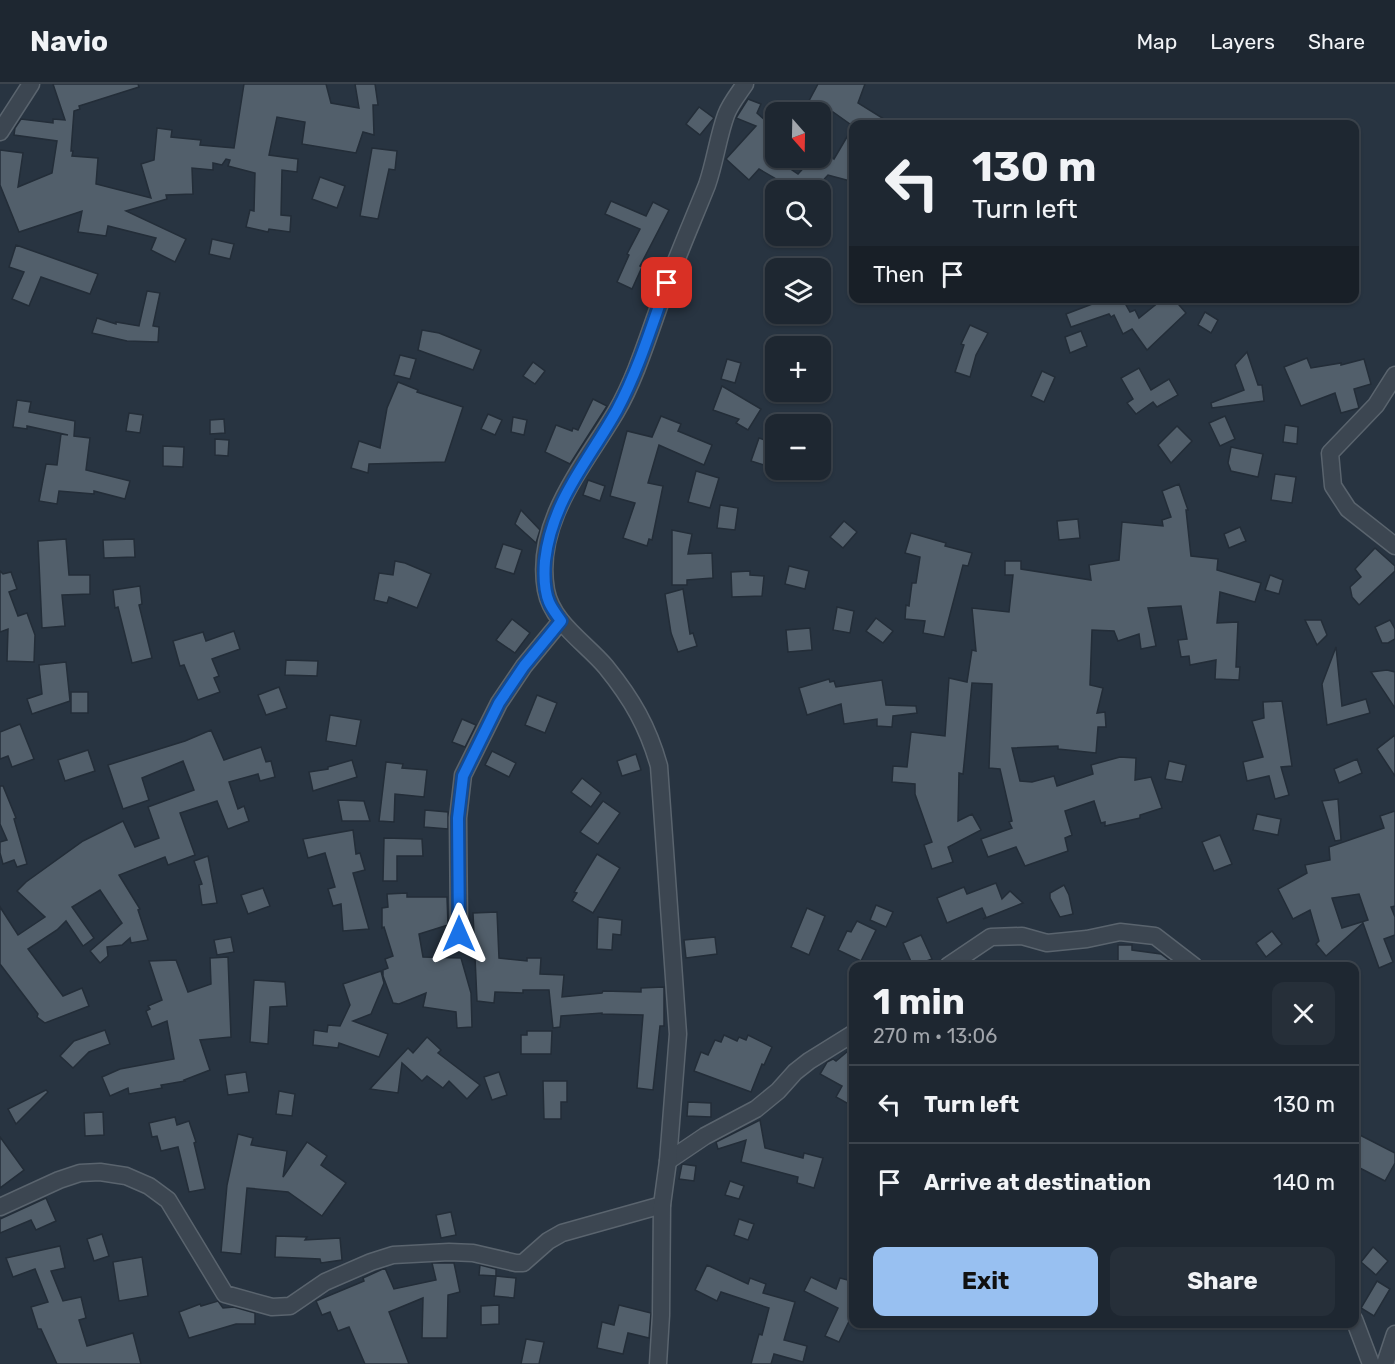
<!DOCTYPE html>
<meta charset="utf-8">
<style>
body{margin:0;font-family:Rubik,sans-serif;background:#262f39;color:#f1f3f6;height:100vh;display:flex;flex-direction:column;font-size:22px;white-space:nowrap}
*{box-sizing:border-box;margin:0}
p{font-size:20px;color:#a1a5ab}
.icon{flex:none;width:33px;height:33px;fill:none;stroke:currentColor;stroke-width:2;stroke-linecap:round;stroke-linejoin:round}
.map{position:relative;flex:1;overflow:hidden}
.panel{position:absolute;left:849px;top:878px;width:510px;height:366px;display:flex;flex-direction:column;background:#1e2731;border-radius:12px;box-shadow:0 2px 4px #0004,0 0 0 2px #3c444d}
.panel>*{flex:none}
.guide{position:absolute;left:849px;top:36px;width:510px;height:183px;border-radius:12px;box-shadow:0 2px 4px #0004,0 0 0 2px #3c444d;background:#1e2731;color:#f1f3f6;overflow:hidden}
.needle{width:39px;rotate:160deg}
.controls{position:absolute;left:765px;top:18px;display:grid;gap:12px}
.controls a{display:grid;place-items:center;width:66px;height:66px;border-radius:12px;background:#1e2731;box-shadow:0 2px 4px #0004,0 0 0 2px #3c444d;font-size:30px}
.pin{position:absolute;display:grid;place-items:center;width:51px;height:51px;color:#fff;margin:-26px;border-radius:12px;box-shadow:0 3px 9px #0006}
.me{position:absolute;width:66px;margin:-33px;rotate:0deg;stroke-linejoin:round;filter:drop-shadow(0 0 4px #0008)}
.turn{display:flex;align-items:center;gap:21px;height:126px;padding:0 24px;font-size:27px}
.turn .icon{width:78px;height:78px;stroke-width:2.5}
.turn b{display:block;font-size:42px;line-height:51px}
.then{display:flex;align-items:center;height:57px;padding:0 24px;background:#0003;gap:12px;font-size:22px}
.round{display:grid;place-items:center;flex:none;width:63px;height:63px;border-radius:12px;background:#262f39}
.overview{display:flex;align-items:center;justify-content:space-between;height:102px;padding:0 24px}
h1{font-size:36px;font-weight:700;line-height:45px}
.action{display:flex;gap:12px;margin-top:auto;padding:12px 24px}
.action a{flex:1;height:69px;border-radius:12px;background:#98c0f1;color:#111;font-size:24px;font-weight:700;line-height:69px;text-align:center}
.action a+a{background:#262f39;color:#f1f3f6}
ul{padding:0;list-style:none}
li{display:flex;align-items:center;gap:18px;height:78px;padding:0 24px;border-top:2px solid #3c444d}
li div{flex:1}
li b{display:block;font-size:22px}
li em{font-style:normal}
header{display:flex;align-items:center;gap:36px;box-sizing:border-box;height:84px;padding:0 30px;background:#1e2731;border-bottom:2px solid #3c444d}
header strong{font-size:28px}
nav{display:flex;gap:33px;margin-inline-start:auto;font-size:21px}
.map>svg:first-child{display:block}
</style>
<header>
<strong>Navio</strong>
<nav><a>Map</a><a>Layers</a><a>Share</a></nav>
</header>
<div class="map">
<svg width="1395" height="1280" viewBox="0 0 1395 1280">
<rect width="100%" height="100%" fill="#283441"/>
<g fill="#525f6b" stroke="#232d38" stroke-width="1.5" fill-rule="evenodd">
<path d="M53,0H138L139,3L79,22L80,25L74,27L71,67H73L72,72L98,74L96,100L151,114L141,80L154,76L157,44L172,46L171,53L201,56L200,61L234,64L244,0H326L331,19L359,24L355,0H375L378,21H373L374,51L363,48L356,69L302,60L305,38L277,33L269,71L298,75L297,88L282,86L281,131L291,132L290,148L269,145L268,148L246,143L250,126L254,127L255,89L228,82L230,76L226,75L222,81L213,79V86L192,84L193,110L166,111L167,115L126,127L186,155L175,178L151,166L156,154L108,142L106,152L78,148L82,127L19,148L0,101V66L23,69L18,103L52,89L57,57L14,51L15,44L21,35L53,39V35L65,36Z"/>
<path d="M818,0H865L858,19L892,40H850L833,28H803Z"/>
<path d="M748,15L761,20L757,29L776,46V75L798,90L810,77L814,80L825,67L834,75L854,41V98L828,91L814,106H795L759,85L749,96L726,75L756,42L736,34Z"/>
<path d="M699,23L714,34L700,51L686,40Z"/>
<path d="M372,64L397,67L395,86L389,85L378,135L360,132Z"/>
<path d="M320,93L345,102L337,124L312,115Z"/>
<path d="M611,117L646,132L653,118L669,126L640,182L642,183L632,205L617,198L629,171L627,170L640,145L605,130Z"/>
<path d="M212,155L234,160L230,175L209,170Z"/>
<path d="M16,161L98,190L90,210L41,193L29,222L12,215L24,188L9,183Z"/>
<path d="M147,207L160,209L153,242L159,243L158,258L127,257L92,249L97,234L116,240V238L139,242Z"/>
<path d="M1108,214H1122L1130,228L1135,226L1139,234L1164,214H1173L1186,229L1147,266L1132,245L1123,250L1114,231L1111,233L1109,230L1071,243L1066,230Z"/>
<path d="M1205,228L1218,236L1211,249L1198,241Z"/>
<path d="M970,241L988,249L976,271L970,293L955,288L964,261L961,260Z"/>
<path d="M422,246L439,249L481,266L473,286L418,266Z"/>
<path d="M1081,247L1087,262L1070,269L1065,253Z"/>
<path d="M1247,268L1258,301H1262L1264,317L1212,324L1211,319L1244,306L1235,281Z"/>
<path d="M400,271L416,275L410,295L394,291Z"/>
<path d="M1307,274L1311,284L1341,279V281L1364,275L1371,300L1354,305L1359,324L1341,329L1335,309L1301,322L1284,283Z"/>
<path d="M727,275L741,279L735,299L721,295Z"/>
<path d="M533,278L545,287L535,300L523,292Z"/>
<path d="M1139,284L1151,306L1169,295L1178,311L1157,323L1153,318L1136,330L1127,319L1133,315L1121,294Z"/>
<path d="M1042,287L1055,293L1044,318L1031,312Z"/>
<path d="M398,298L418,306L417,308L463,323L445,378L369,380L368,389L351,384L359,357L380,364L387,324Z"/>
<path d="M722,302L761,325L748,346L736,339L739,335L713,326Z"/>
<path d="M593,315L607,322L570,380L545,368L556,341L572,347L573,344L578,346Z"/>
<path d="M17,316L31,318L29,328L75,337L74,352L90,354L86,386L130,397L125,415L94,407V410L59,407L57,420L39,417L46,380L57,381L61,350L68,351L27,342V345L13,343Z"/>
<path d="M129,329L143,331L140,349L126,347Z"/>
<path d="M488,330L502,336L495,351L481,345Z"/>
<path d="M661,332L681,340L678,347L712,361L704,381L659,361L648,399L663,402L652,456L649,455L647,462L623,454L635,419L610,412L627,347L652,353Z"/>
<path d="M1225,332L1235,355L1220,362L1209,339Z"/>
<path d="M513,333L527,336L524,351L511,348Z"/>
<path d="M224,335L225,349L210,350V336Z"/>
<path d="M1285,341L1298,343L1297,360L1283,358Z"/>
<path d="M1177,342L1192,357L1171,379L1158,361Z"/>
<path d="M759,354L776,360V379L769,376L767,382L751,377Z"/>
<path d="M215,355L229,356L228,372L215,371Z"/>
<path d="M163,362L184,363L183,383L163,382Z"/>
<path d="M1231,363L1263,370L1258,393L1231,387L1228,379Z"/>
<path d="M696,387L719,394L710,424L688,418Z"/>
<path d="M1275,390L1296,393L1292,419L1271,416Z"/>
<path d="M588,396L605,402L600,417L583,411Z"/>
<path d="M1179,400L1188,426H1186L1191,472L1218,475L1217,486L1261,499L1255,518L1220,508L1217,539L1238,538L1236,583H1240L1239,596L1215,595L1216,576L1190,581L1189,572L1181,573L1178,556L1187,555L1181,522L1148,524L1156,562L1141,565L1139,550L1118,557L1114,547L1092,546L1090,601L1103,604L1097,629L1105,628L1106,643H1098L1096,669L1058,665V662L1012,664L1020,697L1032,698L1054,692L1057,702L1093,690L1091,681L1120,673L1136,674L1135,696L1151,693L1162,724L1140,731V734L1105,742V738L1101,739L1094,717L1065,727L1072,751L1065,754L1068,767L1025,782L1016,763L988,773L981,755L1012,744L1009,738L1012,737L1000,685L989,684L992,600L972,599L963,690L959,689L958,737L972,730L981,746L948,763L953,778L932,785L924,761L932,758L915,710V700L892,698L893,682L907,683L911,648L945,652L949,594L967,598L972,566L976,567L972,524L1009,528L1013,491H1005V477H1021V485L1091,496L1089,481L1119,476L1122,438L1163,442L1162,436L1171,433L1162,407Z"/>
<path d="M720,421L738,424L735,446L717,444Z"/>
<path d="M521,426L540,446L536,459L515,440Z"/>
<path d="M1078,435L1080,454L1059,456L1057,437Z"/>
<path d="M844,437L857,448L843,464L830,453Z"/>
<path d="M1240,443L1246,457L1229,464L1224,450Z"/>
<path d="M672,446L692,450L688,470L712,469L713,494L687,496V501H672Z"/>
<path d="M911,449L946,459L945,462L972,469L968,482L963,481L944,553L923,549L925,537L905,535L906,521L909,522L912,499H916L920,473L905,469Z"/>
<path d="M66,455L69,491H90V510L62,511L65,542L42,544L38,457Z"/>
<path d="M134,455L135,473L104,474L103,456Z"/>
<path d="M503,460L522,466L514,490L495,484Z"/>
<path d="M1375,464L1395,482V487L1359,521L1352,513L1350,503L1361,493L1355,485Z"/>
<path d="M395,477L405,479L431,490L417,524L389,513L387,519L374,516L379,489L393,491Z"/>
<path d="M789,482L809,487L805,505L785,500Z"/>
<path d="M0,487L3,490L11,488L17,505L9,508L18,532L27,529L35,551L34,578L7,577L8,545L0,548Z"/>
<path d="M750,487V491L764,492L762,512L732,513L731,488Z"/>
<path d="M1270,491L1283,496L1279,510L1265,506Z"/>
<path d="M140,502L142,520L139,521L152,574L132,579L118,523L115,524L113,506Z"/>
<path d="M683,505L690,550L693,549L697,562L678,568L671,549L665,510Z"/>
<path d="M837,523L854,527L850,549L833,546Z"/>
<path d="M876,534L893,547L883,559L866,547Z"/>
<path d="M512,535L530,549L515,569L496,556Z"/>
<path d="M1305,536H1321L1327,551L1317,561Z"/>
<path d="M1390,536L1395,545V555L1388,559H1382L1375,543Z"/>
<path d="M810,544L812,566L788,568L786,546Z"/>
<path d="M234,547L240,565L212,575L219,592L214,594L220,608L198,616L184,581L180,582L173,557L203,548L206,557Z"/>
<path d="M1336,563L1342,622L1366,615L1370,629L1327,641L1322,600Z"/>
<path d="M286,576L318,577L317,592L285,591Z"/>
<path d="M66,578L70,617L32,630L27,615L42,610L39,581Z"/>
<path d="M1387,586L1395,588V624L1371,588Z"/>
<path d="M829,595L830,598L834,597L836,603L882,596L886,621L916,622L917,629L893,632L892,643L877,642V635L844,640L841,620L807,631L799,604Z"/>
<path d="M279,603L287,624L266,631L258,611Z"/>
<rect x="71" y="608" width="17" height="21"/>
<path d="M537,611L557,619L545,649L525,641Z"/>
<path d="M1282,617L1292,682L1281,683L1289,711L1275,715L1269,692L1247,697L1243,678L1263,673L1252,637L1264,634L1263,618Z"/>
<path d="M330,631L361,636L356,662L326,657Z"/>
<path d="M462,635L476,641L465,663L452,658Z"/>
<path d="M20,640L34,675L12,683L8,672L0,675V648Z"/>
<path d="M211,646L224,676L261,663L266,678L271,677L275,693L260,697L258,690L229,698L238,725L244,722L249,737L228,745L217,717L180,729L195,771L168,781L165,773L119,791L140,825L138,826L148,856L131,859L130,854L122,861L107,863L108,872L100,879L90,867L122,839L100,806L72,823L94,854L83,862L66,837L57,846L28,865L63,912L82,904L89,922L45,939L37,933L38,930L0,880V823L18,851L45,833L17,807L26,798L83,757L123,737L135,763L159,754L148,723L194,706L183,677L142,694L149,716L123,725L108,681L185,657Z"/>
<path d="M1395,651V692L1377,665Z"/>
<path d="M88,666L95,687L65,697L58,676Z"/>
<path d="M492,667L516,679L509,693L485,681Z"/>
<path d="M636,670L641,686L622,692L617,677Z"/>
<path d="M1357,675L1362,689L1339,699L1334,685Z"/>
<path d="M352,676L357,693L313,707L309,688L328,685V683Z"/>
<path d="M1169,677L1186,681L1182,698L1165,695Z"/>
<path d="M386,678L403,680L402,684L427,686L424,713L395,710L394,738L379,737Z"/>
<path d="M582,694L601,709L591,723L571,708Z"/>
<path d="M0,702H3L16,734L14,735L27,780L17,783L14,776L3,780L0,769V758L7,756L0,740Z"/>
<path d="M1338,715L1341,756L1335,757L1322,717Z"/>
<path d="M338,716L364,717L370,737H342Z"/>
<path d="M603,717L620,729L598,760L580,748Z"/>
<path d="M425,726L448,728V745L424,743Z"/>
<path d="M1395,727V822L1391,823L1395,833V851L1384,855L1393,878L1379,884L1363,839L1326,872L1316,860L1319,857L1310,826L1293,835L1278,805L1307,789L1305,781L1330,776L1329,763L1384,744L1380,732ZM1359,810L1368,836L1342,844L1332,814Z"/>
<path d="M1257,730L1281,735L1278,751L1253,746Z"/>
<path d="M353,746L356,770L360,769L365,786L353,789L369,845L343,847L341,820L333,822L328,805L335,803L325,769L308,774L303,755Z"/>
<path d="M1220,751L1232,780L1214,787L1202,758Z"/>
<path d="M384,754L422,755L423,772H397V797H383Z"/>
<path d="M597,770L620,784L593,829L572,817L577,809L574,808Z"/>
<path d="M208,772L217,819L202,821L199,801L202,800L194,777Z"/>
<path d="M996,799L1002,815L1010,807L1023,819L983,835L986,833L982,824L947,839L937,814L964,803L967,810Z"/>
<path d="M1064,801L1069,811L1073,830L1060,833L1050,814V809Z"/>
<path d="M263,804L270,822L248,830L241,811Z"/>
<path d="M407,809V813H447L448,841L419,850L423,873L461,874L471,909L472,943L457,944L456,928L423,923L426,909L399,920L393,919L383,892V886L388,884L385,875L393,872L384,843L382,844V824L388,823L387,810Z"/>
<path d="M876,821L893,828L886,843L870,836Z"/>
<path d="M807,824L825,832L809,871L791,863Z"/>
<path d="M497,828L499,874L527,877V874H541L540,890L564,891L562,913L602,909L603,907L641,908V904L664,903V942H660L653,1006L637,1004L643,931L602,930V929L561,932L560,943L553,944L549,906H523V909L495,908L494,919L477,917L473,829Z"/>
<path d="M598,833L622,836L621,851L613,850L612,866L597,865Z"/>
<path d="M857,837L876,846L861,877L838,866L847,847L851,848Z"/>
<path d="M1272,847L1282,860L1266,873L1256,859Z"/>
<path d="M921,851L932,875L913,882L903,859Z"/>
<path d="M231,853L234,868L217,871L214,856Z"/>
<path d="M715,853L717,870L686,874L684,856Z"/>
<path d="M1118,861H1132V866L1161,870L1177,882L1118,881Z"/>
<path d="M228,873L231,953L200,956L210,986L184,996L185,997L161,1001L162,1004L129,1010L128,1004L110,1012L102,993L120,985L174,975L167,937L152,943L146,927L150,925L148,922L162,916L149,877L176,876L188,908L211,900L210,874Z"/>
<path d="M381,887L384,899L371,930L353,937L388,950L379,973L339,959L338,964L313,961L314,946L327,948L328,941L340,942L350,921L343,900Z"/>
<path d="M254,896L285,898L287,922L270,923L268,960L250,958Z"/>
<path d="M105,946L110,960L89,968L73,984L60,972L74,957Z"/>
<path d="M527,947H552L551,970H521V951H527Z"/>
<path d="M724,951L737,957L739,953L746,956L748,951L772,963L764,981L762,980L751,1008L694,987L701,968L708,971L715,956L721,958Z"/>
<path d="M427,953L441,966L438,969L480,1001L467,1015L449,997L443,1004L427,992L422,997L402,979L398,1009L370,1005L408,964L413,969Z"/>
<path d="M854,962V1023L836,1013L842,1002L820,990L827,978L833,975L836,977Z"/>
<path d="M246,988L249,1008L228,1011L225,991Z"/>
<path d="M499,988L507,1011L492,1016L484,993Z"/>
<path d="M543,997H567V1018H561V1035H544Z"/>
<path d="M46,1006L48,1008L16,1040L8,1025Z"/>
<path d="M279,1007L295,1010L292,1032L276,1030Z"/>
<path d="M688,1018L711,1019V1033L687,1032Z"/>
<path d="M103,1028L104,1051L85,1052L84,1029Z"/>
<path d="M175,1033L177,1041L189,1037L196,1058L194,1059L205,1105L189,1108L178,1063L161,1067L157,1052L152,1053L149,1039Z"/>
<path d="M760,1036L765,1064L803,1074L804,1069L823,1074L814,1104L797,1099L798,1093L741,1078L746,1056L718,1065L716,1058Z"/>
<path d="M1354,1048L1395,1069V1079L1385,1097L1354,1081Z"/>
<path d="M238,1050L253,1054L251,1061L287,1067L283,1093L307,1058L327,1072L321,1081L346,1099L322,1132L288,1108L247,1104L241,1170L221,1168L227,1101Z"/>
<path d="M0,1053L24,1086L0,1104Z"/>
<path d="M682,1080L696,1082L694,1097L679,1095Z"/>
<path d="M730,1097L744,1102L739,1115L725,1111Z"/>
<path d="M46,1114L56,1137L36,1146L31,1136L0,1149V1135Z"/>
<path d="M451,1128L456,1151L441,1154L436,1131Z"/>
<path d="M739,1135L754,1140L748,1156L734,1151Z"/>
<path d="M102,1150L109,1172L94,1177L87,1155Z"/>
<path d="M276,1152L307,1153L305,1156L340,1154L342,1176L321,1179L320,1175L275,1173Z"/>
<path d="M60,1162L65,1184L51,1187L63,1217L81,1213L86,1234L79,1236L87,1262L133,1249L141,1280H57L41,1245H38L31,1223L48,1218L35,1185L13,1193L6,1174Z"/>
<path d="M1373,1163L1388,1177L1376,1191L1361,1178Z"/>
<path d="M142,1173L148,1212L119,1217L113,1178Z"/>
<path d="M432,1179H454L460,1208L448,1211L447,1254H422L423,1214L389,1228L409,1280H365L349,1243L338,1247L330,1228L322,1231L316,1217L364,1197L363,1194L385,1184L394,1205L436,1196Z"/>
<path d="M480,1181L496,1185V1192L479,1191Z"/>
<path d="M707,1181L748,1200L750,1194L766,1200L763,1209L795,1218L784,1256L807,1262L803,1278L774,1270L771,1280H751L759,1250L762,1251L769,1224L721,1208L717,1217L695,1206Z"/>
<path d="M496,1192L516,1194L514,1214L494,1212Z"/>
<path d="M854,1192V1232L852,1231L839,1258L825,1252L838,1224L804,1207L811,1193L836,1205L840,1194L851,1197Z"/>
<path d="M1377,1197L1390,1205L1374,1232L1361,1224Z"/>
<path d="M218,1217L223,1224L234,1223L255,1229V1240H236L189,1254L179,1228L200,1220L201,1222Z"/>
<path d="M499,1221V1240L481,1241V1222Z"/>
<path d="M619,1221L651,1229L649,1254L628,1249L623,1270L597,1264L602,1238L614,1241Z"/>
<path d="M526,1255L544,1258L539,1280H521Z"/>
</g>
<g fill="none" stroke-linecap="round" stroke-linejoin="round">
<g stroke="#5a646e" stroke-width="19">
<g id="minor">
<path d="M0,48L31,0"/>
<path d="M1395,291L1376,321L1330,369L1333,402L1348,425L1395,462"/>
<path d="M459,850L458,734L463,691L499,619L524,582L561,537"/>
<path d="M948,882L991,853L1022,852L1047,859L1087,855L1120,848L1155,852L1194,882"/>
<path d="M668,1077L705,1052L756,1025L778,1007L795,988L809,977L854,949"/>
<path d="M0,1123L59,1096L80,1089L100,1088L126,1092L149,1102L168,1116L225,1210L272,1223L290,1222L325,1198L371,1178L393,1171L449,1168L473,1169L516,1179H523L548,1157L562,1149L662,1121"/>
<path d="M1354,1235L1371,1280"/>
<path d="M658,1280L661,1231L662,1121L668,1077L678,950L659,682C648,643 632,615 606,583C586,559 552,539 546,506C534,438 584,382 616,328C637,292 650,246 665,206C678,170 693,136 707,101C715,78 718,53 726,31C730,20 739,9 745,0"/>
<path d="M1385,1280L1395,1250"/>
</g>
</g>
<use href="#minor" stroke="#3c4651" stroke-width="16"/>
</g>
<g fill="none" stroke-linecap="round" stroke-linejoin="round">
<g stroke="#114b97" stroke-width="15">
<path id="route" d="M459,850L458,734L463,692L499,619L524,582L561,537C557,531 552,525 549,518C544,506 544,490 545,477C552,416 588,378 617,326C638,287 652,241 667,199"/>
</g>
<use href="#route" stroke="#1a73e8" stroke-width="10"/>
</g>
</svg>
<div class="controls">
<a><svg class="needle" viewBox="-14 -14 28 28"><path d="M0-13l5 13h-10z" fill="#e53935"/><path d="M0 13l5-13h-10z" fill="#a1a5ab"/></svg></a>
<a><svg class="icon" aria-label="search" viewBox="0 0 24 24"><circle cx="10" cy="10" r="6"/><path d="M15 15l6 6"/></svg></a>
<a><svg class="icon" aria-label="layers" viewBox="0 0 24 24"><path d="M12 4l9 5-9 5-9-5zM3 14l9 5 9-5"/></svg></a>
<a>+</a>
<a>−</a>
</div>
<div class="pin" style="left:667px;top:199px;background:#d93025"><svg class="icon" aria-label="arrive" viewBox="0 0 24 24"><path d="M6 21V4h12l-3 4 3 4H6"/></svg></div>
<svg class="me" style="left:459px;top:850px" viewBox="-20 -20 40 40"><path d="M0-17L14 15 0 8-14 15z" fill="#1a73e8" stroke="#fff" stroke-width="4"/></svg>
<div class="guide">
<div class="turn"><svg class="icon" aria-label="left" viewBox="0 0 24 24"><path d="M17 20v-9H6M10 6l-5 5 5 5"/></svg><div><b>130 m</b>Turn left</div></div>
<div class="then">Then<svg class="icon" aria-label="arrive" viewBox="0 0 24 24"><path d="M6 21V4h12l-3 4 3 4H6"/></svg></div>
</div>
<section class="panel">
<div class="overview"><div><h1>1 min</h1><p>270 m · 13:06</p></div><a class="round"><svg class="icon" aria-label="close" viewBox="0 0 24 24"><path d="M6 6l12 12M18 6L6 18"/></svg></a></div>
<ul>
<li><svg class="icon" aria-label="left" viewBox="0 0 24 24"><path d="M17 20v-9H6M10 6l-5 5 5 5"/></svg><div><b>Turn left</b></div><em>130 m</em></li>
<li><svg class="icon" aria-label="arrive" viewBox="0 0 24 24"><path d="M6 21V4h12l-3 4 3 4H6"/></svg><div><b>Arrive at destination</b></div><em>140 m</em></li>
</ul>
<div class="action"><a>Exit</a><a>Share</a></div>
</section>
</div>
